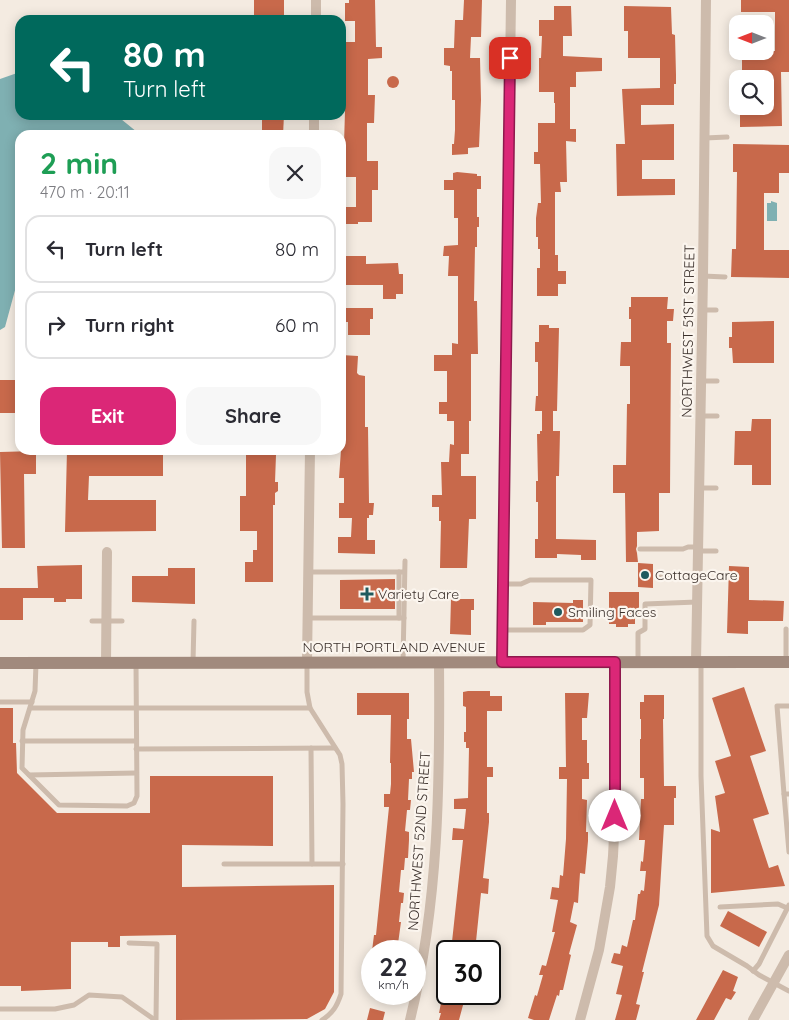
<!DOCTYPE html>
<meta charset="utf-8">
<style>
body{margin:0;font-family:Quicksand,sans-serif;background:#f7f7f7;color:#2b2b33;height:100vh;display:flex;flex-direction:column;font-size:19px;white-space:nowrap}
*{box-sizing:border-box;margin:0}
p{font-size:16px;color:#7c7c81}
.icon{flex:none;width:28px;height:28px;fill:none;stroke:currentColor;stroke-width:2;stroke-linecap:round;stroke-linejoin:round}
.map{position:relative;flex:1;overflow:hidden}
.side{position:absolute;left:15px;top:130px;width:331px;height:325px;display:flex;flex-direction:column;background:#fff;border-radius:15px;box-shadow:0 2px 12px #0003}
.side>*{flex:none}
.banner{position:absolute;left:15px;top:15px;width:331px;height:105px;border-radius:15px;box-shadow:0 2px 12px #0003;background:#00695c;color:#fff;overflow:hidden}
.needle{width:32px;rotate:270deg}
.buttons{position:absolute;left:729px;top:15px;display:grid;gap:10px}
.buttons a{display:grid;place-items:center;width:45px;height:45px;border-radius:10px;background:#fff;box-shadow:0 2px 12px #0003;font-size:25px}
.speed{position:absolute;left:361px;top:940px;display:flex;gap:10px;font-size:25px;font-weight:700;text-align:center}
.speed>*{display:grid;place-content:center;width:65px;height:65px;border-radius:50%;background:#fff;box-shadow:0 2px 12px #0003;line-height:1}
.speed small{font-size:12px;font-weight:400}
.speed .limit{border:2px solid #111;border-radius:8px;background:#fff;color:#111}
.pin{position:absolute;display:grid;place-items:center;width:42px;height:42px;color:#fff;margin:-21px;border-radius:10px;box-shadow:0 2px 8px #0006}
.me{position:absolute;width:55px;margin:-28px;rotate:0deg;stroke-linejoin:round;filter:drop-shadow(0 0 4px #0008)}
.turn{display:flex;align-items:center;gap:18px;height:105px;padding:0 25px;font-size:22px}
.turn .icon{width:65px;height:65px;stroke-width:2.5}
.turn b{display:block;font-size:35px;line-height:42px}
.round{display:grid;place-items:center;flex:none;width:52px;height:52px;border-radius:15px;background:#f7f7f7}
.head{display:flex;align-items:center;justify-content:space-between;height:85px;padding:0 25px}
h1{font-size:30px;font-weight:700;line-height:38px;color:#1e9e55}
.action{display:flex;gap:10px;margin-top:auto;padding:10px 25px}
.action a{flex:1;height:58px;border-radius:15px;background:#db2777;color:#fff;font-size:20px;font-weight:700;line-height:58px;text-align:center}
.action a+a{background:#f7f7f7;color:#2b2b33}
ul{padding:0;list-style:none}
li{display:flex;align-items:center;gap:15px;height:68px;margin:0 10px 8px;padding:0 15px;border:2px solid #e1e1e2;border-radius:15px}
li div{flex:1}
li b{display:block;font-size:19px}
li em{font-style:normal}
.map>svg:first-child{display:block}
</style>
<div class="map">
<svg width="789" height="1020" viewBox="0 0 789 1020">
<rect width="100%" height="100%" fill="#f4ebe1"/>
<g fill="#7fb0b2">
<path d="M20,72V115H116L137,132L138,135H20V272L5,327L0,330V79Z"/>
<path d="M771,201L777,203V221H767V203H771Z"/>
</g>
<g fill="#c8694b">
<rect x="254" y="0" width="30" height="20"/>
<path d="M349,0H375L376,47H382V58L368,59V95H375L374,123H367V161H378V190H372V222H358V224H343V207H356V177H343L345,111L344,91H341V77H346L345,42H355V21H345V3H349Z"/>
<path d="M464,0H482L481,37H471L470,58H480L481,100L479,147L468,148V154L452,155V144H454L455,130V100H452V71H450V66L444,65V48H454L455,20H463Z"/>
<path d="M741,0H789V72H781L782,126L740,127V108H761V106H765V79H742V51H775V12H741Z"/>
<path d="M554,6H571L572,36H563V56L602,58V71L576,72V87H570V129H576V142L566,141L567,182H560L561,192H555V255H558V271H566V284H558V296H537V268H540V249H538V237H536V218L538,203H541L540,164H534V152H538V123H555V103H554V92H539V58H541L542,36H539V20H554Z"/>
<path d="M624,6L671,7L672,34L675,35L676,75V84H674V105H641V125L674,124V160H642V179H675V195L617,196L616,144H625L622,89L660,88V58H628V31H624Z"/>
<circle cx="393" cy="82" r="6"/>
<path d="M262,115H284L283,135H262Z"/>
<path d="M733,144L789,145V173H779V193H764V250H789V278L731,277L732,249H736L737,172H733Z"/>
<path d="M457,172L477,174V176H481V189H477V217H479V227H477V247H475L474,301H477L478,354H471V421H469V454H461V476H476V519H469L467,568H440L441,521H439V507H432V495H442L441,462H449L450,444L454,445V421H447V414H439V402H447V371H434V355H452V343L458,344V276H448L449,256H443L444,246L458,245V218H454V190H444V180H453V173Z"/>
<path d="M341,256H366V264L398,263L399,274H403V294H396V299H383V285H341Z"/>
<path d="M631,297H668L667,309H674L673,321H667V343H671L670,493H659V531L637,532V546L636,549L637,553L638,562H626L625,493H613V465H626L627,404H630V366H620L621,342H631V319H629V307H631Z"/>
<path d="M342,308H373V319H370V335H348V322H342Z"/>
<path d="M774,321V363H733L732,348H729V337H732V322Z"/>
<path d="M539,325H549V328H559L557,411H553V431H560L559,476H556V539L596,540V560H581V555L557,554V558H535V539H538V502H536V481H538L537,434H540V431H542V411H535L536,396H538V362H535V342H539Z"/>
<path d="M341,355L358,356L357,373L359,375L365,376V427H368L369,503H374L373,515H369V518H367V540H375V554L338,553V537H351L352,518H339V503H344V478H339L341,450Z"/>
<rect x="0" y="380" width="20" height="33"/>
<path d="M752,419H771V485H752V465H734L735,431H751Z"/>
<path d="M67,450H163V476H89L88,500H156V531L65,532Z"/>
<path d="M36,451V474H24L25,548H2L0,452Z"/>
<path d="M246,454L276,455L275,482H278V491L275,493V505H273V582H245V562H253V550H257V531H240V496H246Z"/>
<path d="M638,563L653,564V588L638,587Z"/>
<path d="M82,565V599H66V602H54V598H23V620H0V588H38L37,566Z"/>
<path d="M729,566L749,567V600L784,601L783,621H748V634L727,633Z"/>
<path d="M168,568H195V604L132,602V576H168Z"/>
<path d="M395,579V609H340V580Z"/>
<path d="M609,592H639V616H635V624H628V627H616V624H609Z"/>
<path d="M451,599H474V610H471V635L450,634Z"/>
<path d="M573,600H583V622H546V625H533V602L573,603Z"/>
<path d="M744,687L766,751L750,756L769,814L753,819L769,868L778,865L785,886L711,893V829L720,832L715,796L725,793L715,761L731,756L712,698Z"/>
<path d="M468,691H490V696H502V711H487V767H493V777H487V813H489V822L483,878L489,879L488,894L481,893L475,951H451L463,840H452L453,828L464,829L466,809H454V799L468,798L469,748H466V742H464V732H466V707L463,706V692Z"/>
<path d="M357,693H409V719H407V739H411L414,772H412V779H409L408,800H411L410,810H407L405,831L409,832V840L408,858H405L404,870H401L399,892L404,893L403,903H401L399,922H401L397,951H372L374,935H376L389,807H384V794H390L391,784V763H390L391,715H357Z"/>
<path d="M565,693H589L587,718H582V740H587V763H589V779H582V799L587,800L586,832H588V841L585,874L580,873L578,903L574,902L570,922L577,925L569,954L571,955L563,990H560L559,996L557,995L549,1020H534L528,1018L535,995L537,996L543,975H539L542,965L546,966L555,932H552L558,900L550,899L552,887L559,888L560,875L563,876L566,839L567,779H559V767H566Z"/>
<path d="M644,695H664V719H663L664,786H676V798H674V825H664L659,905L642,972H644L636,1004L640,1005L636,1020H615L622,995L616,994L623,966L611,963L614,953L620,954L622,945L627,947L633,920H635L638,894H640L641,890L644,891L646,871H640L641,861L643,862L645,840H639L641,799H644V778H640V739H641V719H640V702H644Z"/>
<path d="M0,708H13V743H16L17,773L57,813H150V776H273V846L182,845V887L334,885V992L325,1009L307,1019L176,1020V935L120,936V947H108V942H71V989L21,991V986H0Z"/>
<path d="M728,911L767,932L759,947L720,926Z"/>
<path d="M723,970L738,977L733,991L736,992L731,1000L726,998L714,1020H696Z"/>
<path d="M447,994H466L459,1020H439L441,1013H439L441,1003L444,1004Z"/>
<path d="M370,1008L385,1012L383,1020H367Z"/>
</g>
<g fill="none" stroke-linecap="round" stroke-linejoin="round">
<g stroke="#cdbbac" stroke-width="5">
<path d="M705,138L727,137"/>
<path d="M703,276L725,277"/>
<path d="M703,310H716"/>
<path d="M701,381H717"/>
<path d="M701,416H717"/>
<path d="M700,488H716"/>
<path d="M640,549H683L688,547H698"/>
<path d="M698,551H716"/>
<path d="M308,572H404"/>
<path d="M660,577H697"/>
<path d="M308,618H404"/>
<path d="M399,618V572"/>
<path d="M92,621H122"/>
<path d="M503,630H583L590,625L591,580H530L521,584H503"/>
<path d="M193,662L194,621"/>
<path d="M403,662L405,561"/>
<path d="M638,662V633L645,629V604L697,602"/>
<path d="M701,662V776L707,936L713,946L747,966L759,975L789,991"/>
<path d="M786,662V629"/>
<path d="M307,663V692L310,708L340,755L342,764L343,804L341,994C337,1006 333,1013 322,1020"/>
<path d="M36,664L35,691L23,730L22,768L59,805L127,806L134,803L137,796L136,663"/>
<path d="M0,702H32"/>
<path d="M789,706H777L784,794H789"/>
<path d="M31,708H310"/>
<path d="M22,741H136"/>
<path d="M311,748L312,864"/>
<path d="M136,749L335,748"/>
<path d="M29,775L136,773"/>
<path d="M784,794L789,852"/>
<path d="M224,864H343"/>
<path d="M720,907L778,904L787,908"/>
<path d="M129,943L157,944L156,1020"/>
<path d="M753,971L759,964L789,905"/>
<path d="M0,1009H55L74,1005L89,995L122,997L155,1020"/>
</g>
<g stroke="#cdbbac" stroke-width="10">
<path d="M316,20V0"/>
<path d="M314,135V115"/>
<path d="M307,662L310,450"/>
<path d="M502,662L511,0"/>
<path d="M696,662L703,276L706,0"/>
<path d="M106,663L107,552"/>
<path d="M410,1020C439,903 440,782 439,662"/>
<path d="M580,1020L599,950L610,887L613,856L615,816V662"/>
<path d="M753,1020L789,955"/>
</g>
<path stroke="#a18a7d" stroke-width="12" d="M0,663L789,662"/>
</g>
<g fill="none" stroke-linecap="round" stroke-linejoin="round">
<g stroke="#8e194d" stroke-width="12">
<path id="route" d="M510,58L502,662H615V816"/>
</g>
<use href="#route" stroke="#db2777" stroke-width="9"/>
</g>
<g fill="#1f5a5e" stroke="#fbf5ee" stroke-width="2">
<circle cx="645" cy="575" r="5"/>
<path d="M364.5 586.5h5v5h5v5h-5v5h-5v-5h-5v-5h5z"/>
<circle cx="558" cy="612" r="5"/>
</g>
<g text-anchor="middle" stroke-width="4.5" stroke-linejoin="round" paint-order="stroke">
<g font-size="14" fill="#3b302b" stroke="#fbf5ee">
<text transform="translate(688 331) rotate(-89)" y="5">NORTHWEST 51ST STREET</text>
<text x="394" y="652">NORTH PORTLAND AVENUE</text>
<text transform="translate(419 841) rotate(-86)" y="5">NORTHWEST 52ND STREET</text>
</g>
<g font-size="14" fill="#3b302b" stroke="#fbf5ee" text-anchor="start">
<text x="655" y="580">CottageCare</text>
<text x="378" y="599">Variety Care</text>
<text x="568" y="617">Smiling Faces</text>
</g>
</g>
</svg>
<div class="buttons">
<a><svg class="needle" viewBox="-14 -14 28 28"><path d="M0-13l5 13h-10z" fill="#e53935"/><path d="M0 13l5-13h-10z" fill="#7c7c81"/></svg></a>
<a><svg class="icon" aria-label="search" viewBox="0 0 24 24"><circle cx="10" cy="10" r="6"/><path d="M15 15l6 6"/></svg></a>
</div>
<div class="speed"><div>22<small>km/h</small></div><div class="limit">30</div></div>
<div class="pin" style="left:510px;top:58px;background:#d93025"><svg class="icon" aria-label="arrive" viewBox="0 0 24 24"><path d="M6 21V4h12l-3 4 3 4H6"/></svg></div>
<svg class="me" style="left:615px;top:816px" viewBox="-20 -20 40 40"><circle r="19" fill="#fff"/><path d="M0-13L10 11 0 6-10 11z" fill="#db2777"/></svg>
<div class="banner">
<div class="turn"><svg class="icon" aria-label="left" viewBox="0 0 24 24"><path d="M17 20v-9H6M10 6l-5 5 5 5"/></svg><div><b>80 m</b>Turn left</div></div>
</div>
<section class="side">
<div class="head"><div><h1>2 min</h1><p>470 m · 20:11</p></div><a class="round"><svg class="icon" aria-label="close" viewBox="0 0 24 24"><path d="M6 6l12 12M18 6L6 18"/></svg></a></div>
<ul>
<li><svg class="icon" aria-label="left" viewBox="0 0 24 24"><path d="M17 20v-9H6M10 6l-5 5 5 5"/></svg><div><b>Turn left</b></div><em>80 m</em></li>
<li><svg class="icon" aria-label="right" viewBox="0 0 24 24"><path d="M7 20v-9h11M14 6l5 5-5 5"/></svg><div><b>Turn right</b></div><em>60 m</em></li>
</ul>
<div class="action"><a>Exit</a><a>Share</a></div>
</section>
</div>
